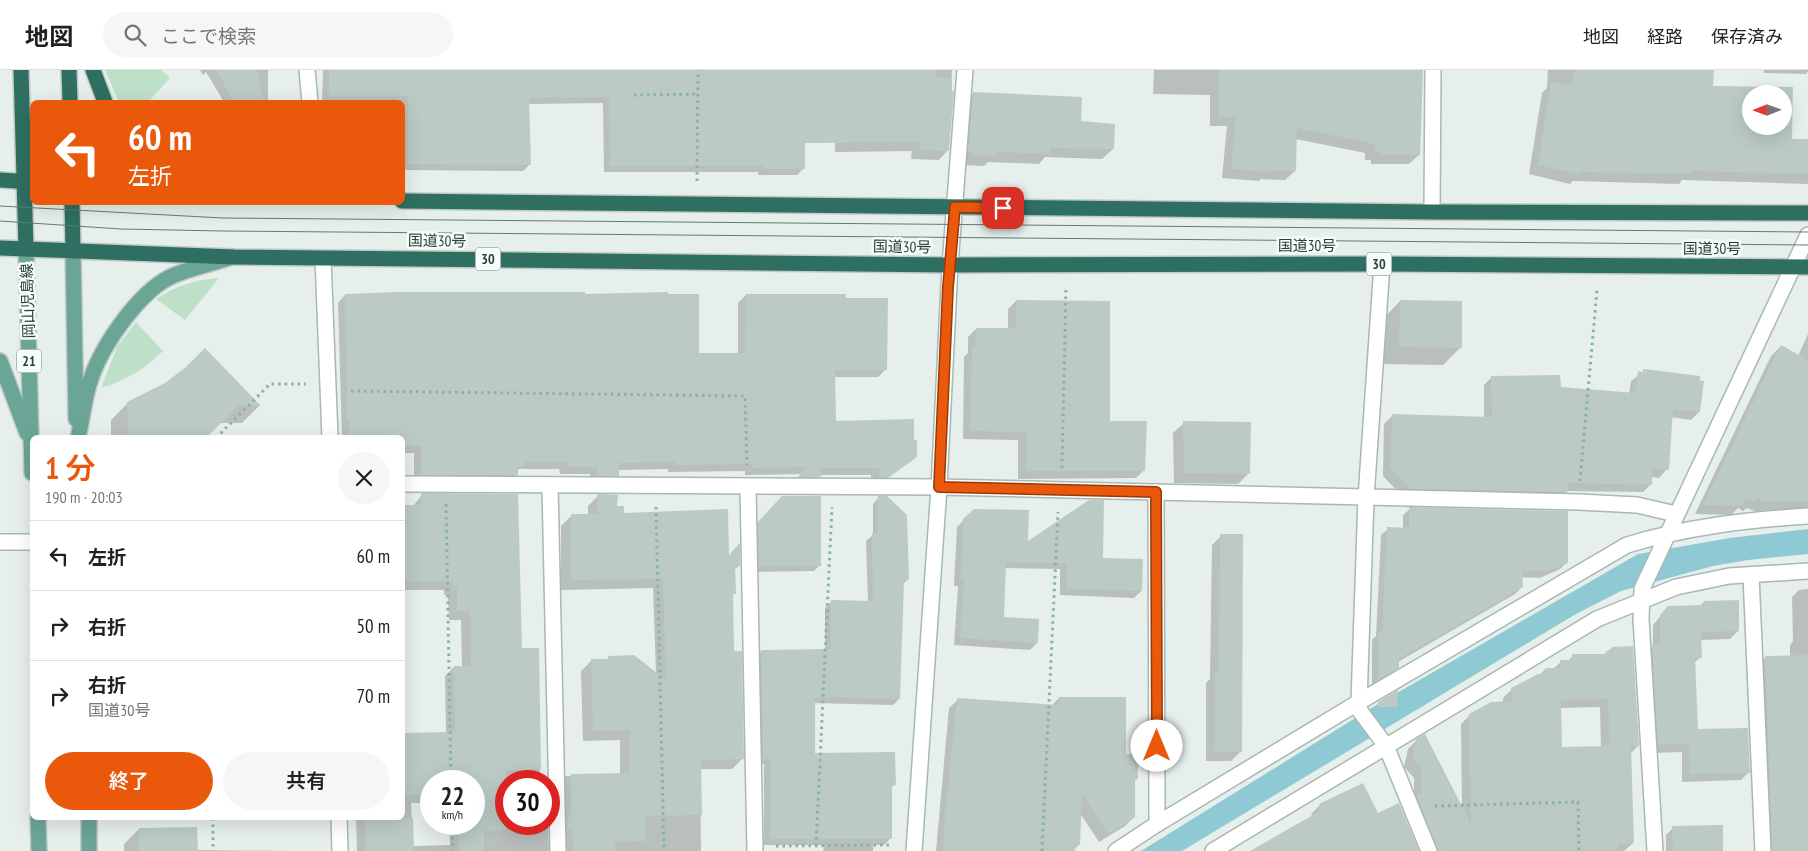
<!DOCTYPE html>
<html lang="ja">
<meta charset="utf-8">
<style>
body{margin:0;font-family:"PT Sans Narrow","Noto Sans JP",sans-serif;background:#f6f6f6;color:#202124;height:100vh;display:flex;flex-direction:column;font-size:19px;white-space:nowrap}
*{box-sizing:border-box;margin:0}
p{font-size:16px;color:#757577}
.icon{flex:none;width:28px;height:28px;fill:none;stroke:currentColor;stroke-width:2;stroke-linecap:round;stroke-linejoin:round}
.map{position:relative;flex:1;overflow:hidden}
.sheet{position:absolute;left:30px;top:365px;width:375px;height:385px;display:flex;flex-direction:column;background:#fff;border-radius:8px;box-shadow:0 5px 20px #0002}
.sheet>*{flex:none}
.guide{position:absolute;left:30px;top:30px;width:375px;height:105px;border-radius:8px;box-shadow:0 5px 20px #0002;background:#ea580c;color:#fff;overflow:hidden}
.needle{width:32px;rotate:269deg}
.tools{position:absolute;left:1742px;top:15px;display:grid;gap:10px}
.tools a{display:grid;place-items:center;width:50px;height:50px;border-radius:50%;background:#fff;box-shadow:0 5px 20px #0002;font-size:25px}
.speed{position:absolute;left:420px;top:700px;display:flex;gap:10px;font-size:25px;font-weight:700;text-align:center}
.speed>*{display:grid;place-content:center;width:65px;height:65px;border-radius:50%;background:#fff;box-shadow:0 5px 20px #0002;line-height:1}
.speed small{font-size:12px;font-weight:400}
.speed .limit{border:8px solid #d22;background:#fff;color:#111}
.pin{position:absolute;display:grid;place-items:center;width:42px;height:42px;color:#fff;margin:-21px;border-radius:10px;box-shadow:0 2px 8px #0006}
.me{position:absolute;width:55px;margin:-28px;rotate:0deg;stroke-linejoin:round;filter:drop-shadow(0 0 4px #0008)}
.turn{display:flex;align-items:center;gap:18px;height:105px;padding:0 15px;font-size:22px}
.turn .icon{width:65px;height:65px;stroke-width:2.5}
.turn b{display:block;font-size:35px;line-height:42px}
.round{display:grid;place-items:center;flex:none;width:52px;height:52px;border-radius:26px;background:#f6f6f6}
.overview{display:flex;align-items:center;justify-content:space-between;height:85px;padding:0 15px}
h1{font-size:30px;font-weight:600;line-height:38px;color:#ea580c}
.primary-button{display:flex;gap:10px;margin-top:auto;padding:10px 15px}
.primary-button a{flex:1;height:58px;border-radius:30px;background:#ea580c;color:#fff;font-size:20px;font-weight:600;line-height:58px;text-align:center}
.primary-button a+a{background:#f6f6f6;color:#202124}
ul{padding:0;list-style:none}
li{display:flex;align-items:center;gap:15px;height:70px;padding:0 15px;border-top:1px solid #e0e0e0}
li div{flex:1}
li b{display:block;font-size:19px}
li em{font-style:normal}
header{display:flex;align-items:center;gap:30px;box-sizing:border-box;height:70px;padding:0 25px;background:#fff;border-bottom:1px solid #e0e0e0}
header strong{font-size:24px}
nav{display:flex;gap:28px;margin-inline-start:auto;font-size:18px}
.search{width:350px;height:45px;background:#f6f6f6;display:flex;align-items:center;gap:12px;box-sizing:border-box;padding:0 18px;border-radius:28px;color:#757577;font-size:19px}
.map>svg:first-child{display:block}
</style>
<header>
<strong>地図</strong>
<div class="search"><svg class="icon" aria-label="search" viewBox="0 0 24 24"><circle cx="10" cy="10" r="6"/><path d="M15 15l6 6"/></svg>ここで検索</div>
<nav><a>地図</a><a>経路</a><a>保存済み</a></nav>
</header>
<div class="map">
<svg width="1808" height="781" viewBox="0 0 1808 781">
<rect width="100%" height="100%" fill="#e6efeb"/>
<g fill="#bfe0c8">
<path d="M105,0H161L170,8L148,32H119Z"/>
<path d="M219,208L185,250L156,229C175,216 195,210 219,208Z"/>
<path d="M136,252L163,281C142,301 128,309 101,318L117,277Z"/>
</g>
<path fill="#8ec9d4" d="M1808,459V484L1748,490L1713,496L1621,521L1576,544L1182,781H1141L1378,634L1638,484L1730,468Z"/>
<g fill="#0003" fill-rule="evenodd">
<path d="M200,0H268V32H224L206,2L203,5Z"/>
<path d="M323,0H804V98L797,105H758V102H604L603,33L528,34L529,95L523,101L402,100V32H322Z"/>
<path d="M837,0H952L948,80L939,90L911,89L912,81L835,82Z"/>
<path d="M1154,0H1421L1419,85L1409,94H1371V90H1365V83L1296,69L1295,101L1285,110L1261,109L1259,111L1222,108L1227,56H1210V25L1153,24Z"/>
<path d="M1548,0H1712V17L1792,19L1790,70H1808V114L1682,110L1679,114L1573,111L1570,114L1529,104L1542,23L1547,18ZM1751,24H1784V56H1751Z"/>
<path d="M1764,0H1808V1L1806,4L1764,3Z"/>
<path d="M973,24L1079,52L1113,79L1102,89L1045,87L1039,94L988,92L984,96L963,95V34Z"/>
<path d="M345,225L584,226L697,284H738V233L746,225L845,229L885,300L878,307H833L834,352L912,372L916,386L880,414H871V405H820L812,414H793L801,404L745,405V401L668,402V399L618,400L617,405L610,413H590V404H560L559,399H518L517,405L509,412H414V383H402V368H342L338,233Z"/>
<path d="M1016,231L1144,400L1136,408L1018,409V370L963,369L964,287L968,283V267L976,259H1008V239Z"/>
<path d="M1400,231L1461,277L1443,295L1382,294L1383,249Z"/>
<path d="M1808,264V440L1755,441L1747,438L1743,441L1738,438L1731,445L1695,444L1771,286L1781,276L1798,286Z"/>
<path d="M187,298L259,336L242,353H220L205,368H111V350L128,333L166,314Z"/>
<path d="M1644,301L1703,312L1699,342L1691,350L1671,347L1667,399L1659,408L1651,407V414L1643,422L1567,421L1559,430L1402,426L1383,406L1384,354L1392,346L1484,348V315L1492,307L1559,319L1629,324L1631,311Z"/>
<path d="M1184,353L1249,403L1238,414L1174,413L1173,363Z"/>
<path d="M422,425L520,580L537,579L540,706H546V711H506V754H548L549,781H357L356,748H402V664L446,663L445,606L454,597H462L461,550H449L448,525H444V520H402V436H413ZM431,711H474V754H449L450,775L413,776L411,733H431Z"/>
<path d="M598,426L616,437L623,445L728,487L739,496L734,500V524L732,526L733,582L743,688L732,699H700L701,781H556V716L566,706L620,704V670L583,671L581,601L592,590H606L609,587L656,604L653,518L561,520V456L571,446L588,445V436Z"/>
<path d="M879,427L907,510L902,515L899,629L893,635L813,633L814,684L895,714L891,718L890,769L884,775H873V781H823L824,775H764V694H757L755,588L761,582L825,580V538L832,531L868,532L866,471L873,465V434Z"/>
<path d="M776,433L820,495L814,501L753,502L752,460Z"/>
<path d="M1410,439L1567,492L1560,499L1540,508L1521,507L1522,517L1515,524L1398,592V597L1391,604L1372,615V570L1376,566L1381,465L1388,459H1403V445Z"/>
<path d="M974,440L1027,473L1102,489L1141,521L1134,528L1060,525V499L1004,498L1003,548L1037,573L1030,580L954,575L958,516H954L957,457Z"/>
<path d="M1221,466L1240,682L1231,691H1206V613L1210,609L1212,475Z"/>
<path d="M1808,519V781H1765L1758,594L1766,587L1790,586V575L1793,571L1792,527L1799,520Z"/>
<path d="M1704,532L1738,561L1730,569L1700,570L1701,587L1694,593L1696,660L1749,702L1741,710L1682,712V682L1650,683L1644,585L1653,576V555L1668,537L1700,536Z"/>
<path d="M1612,578L1638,676L1630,684L1633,773L1624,781H1427L1414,730V708L1404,697L1408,679L1417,670L1462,740L1461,654L1470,645L1503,633V628L1512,619L1540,605L1545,599H1553L1561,592H1567L1573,586L1603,585ZM1600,637L1601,677L1561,678L1560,638Z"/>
<path d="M1059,628L1125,686L1137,709L1134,711V747L1125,756L1099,772L1080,743L1079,774L1073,781H936L949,638L958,630L1051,636Z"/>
<path d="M1320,735L1377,744L1418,781H1253L1313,747L1311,744Z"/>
<path d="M1673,758L1722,781H1666V765Z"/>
<path d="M139,759L196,780L292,781H124V774Z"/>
</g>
<g fill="#bbcac4" fill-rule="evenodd">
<path d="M216,0H257L264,32H234Z"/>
<path d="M329,0H936V7L952,8V21H954L949,81L920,80L921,72L805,73V99H764V96H610L609,27L529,28L531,95L408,94V26H329Z"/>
<path d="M1219,0H1423L1420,85H1380V81H1374V74L1297,58L1296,101L1270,100V102L1231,99L1236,47H1219Z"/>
<path d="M1575,0H1714L1713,16L1793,17L1792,69H1808V104L1690,101V104L1581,102V105L1538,95L1551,12L1572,15ZM1751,24H1784V56H1751Z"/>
<path d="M973,22L1082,27L1081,51L1115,54L1114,79L1050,78V84L996,82V86L973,85V82H968Z"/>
<path d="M396,222H585V224L668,222V224H699V283H745L746,224H846V228H888L887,300H835L836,351L914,349V370H917V387L889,407H879V398H821V407H798L807,397L752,398V394L675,395V392L619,393V406H597V397H568L566,392H524V396H518V405H421V376H402V368H349V351H347L345,224Z"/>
<path d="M1016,230L1110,231V351H1147L1145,401H1026V362L970,361L972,277H975L976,258H1016Z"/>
<path d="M1400,230L1462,231V278L1399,277Z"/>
<path d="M1781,275L1808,290V431L1765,432L1756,428L1754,432L1746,428L1742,436L1703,435Z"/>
<path d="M205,278L261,336H238L206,368H128L127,332L165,313L186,297Z"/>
<path d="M1643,299L1700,306V311H1704L1700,342L1673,339L1669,400L1652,399V415L1568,413V422L1410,419L1390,398L1392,344L1492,347L1491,306L1560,305L1561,317L1635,323L1638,301L1643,302Z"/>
<path d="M1183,351L1251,352L1250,404L1184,403Z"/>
<path d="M421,423L518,424L522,578H539L541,699L506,700V760L484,761V781H459V754H474V711H431V724L402,725V663L455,662L454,596H471L470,541H457V516L453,517V511L402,512V435H421Z"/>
<path d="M597,424L618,425L617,436H624V443L728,439L729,485L740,473V496H735L736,524H733L734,581H742L744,689L701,690L702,745L645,746L646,771L615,772V781H573L572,758H567L571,734V704L630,703V660L593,661L591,589H608V586L634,585L666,610L663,509L571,510V444H598Z"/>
<path d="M782,426H821V496H759L758,452Z"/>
<path d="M878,426H887L907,445L909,510H904L900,629L815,627V683L895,682L896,715H892V769H770V688L763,689L761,580L831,579V530L873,531L872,463H878Z"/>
<path d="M1089,430H1104L1103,488L1143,489L1142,521L1066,519L1067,493L1006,492L1004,547L1039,549L1038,573L960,568L964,510H961L963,449L974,439L1029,440L1028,471Z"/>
<path d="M1409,437L1568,441V493L1548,501H1522L1523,517L1399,589V598L1378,610V562H1382L1387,457L1409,458Z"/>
<path d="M1220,464H1243L1242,682H1214L1215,602H1219Z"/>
<path d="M1739,530V561L1701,562L1702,588H1695L1698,659L1748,658L1750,703L1690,704L1689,674L1658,675L1652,575H1660V545L1668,536L1704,535V531Z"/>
<path d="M1633,576L1639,676H1631L1634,773L1618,774V780L1438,781L1416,726L1422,723V699L1412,688L1416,669L1425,664L1471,754L1469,644L1491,632L1512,631L1511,618L1538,604L1545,603V598H1561L1560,590H1572V584H1606V581H1612V577ZM1608,629L1610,676L1562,677L1561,630Z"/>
<path d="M1808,585V781H1772L1765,586Z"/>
<path d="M1398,620L1397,637H1378V632Z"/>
<path d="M1059,627H1126V684H1138V709H1135V747L1108,764L1082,724L1080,775H1075V781H943L945,745L957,628L1058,635Z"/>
<path d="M1363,713L1378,743L1399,733L1419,781H1250L1322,740L1319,734Z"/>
<path d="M365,748H413L414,781H366Z"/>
<path d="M1723,755V781H1673L1672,756Z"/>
<path d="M197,757L198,781H139V758Z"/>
</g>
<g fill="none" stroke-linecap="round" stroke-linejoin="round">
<g stroke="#a8b8b2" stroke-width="18">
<g id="street">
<path d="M307,0L310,32"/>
<path d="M1432,142L1433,0"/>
<path d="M323,188L330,368"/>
<path d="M1382,194L1366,428L1359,632L1360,641L1386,676L1429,781"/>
<path d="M950,195L965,0"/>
<path d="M402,414L939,417L1579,432L1637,435L1676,444"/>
<path d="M550,415L558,781"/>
<path d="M748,416L755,781"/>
<path d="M0,472H32"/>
<path d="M1751,505L1763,781"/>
<path d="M339,748L340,781"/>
<path d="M1157,754L1359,632L1627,475C1686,457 1746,450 1808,446"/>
<path d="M1116,781L1157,754L1156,422"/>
<path d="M1213,781L1597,549L1676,517L1729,506L1808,501"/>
<path d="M1655,781L1641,549L1642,519L1808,165"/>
</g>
</g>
<g stroke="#a4bbb3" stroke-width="18">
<path id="secondary" d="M914,781L939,417L950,195"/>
</g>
<g stroke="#c2cac8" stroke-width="18">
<g id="primary">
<path d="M26,179L32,403"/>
<path d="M73,181L76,349"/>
<path d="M0,291L27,363"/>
<path d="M78,368C82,350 84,332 89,315C99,279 137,224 170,207C189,198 212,194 232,187"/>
<path d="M38,748L39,781"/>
<path d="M89,748V781"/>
</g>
</g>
<g stroke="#c2cac8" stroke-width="18">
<g id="highway">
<path d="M21,0L26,179"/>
<path d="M69,0L70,32"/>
<path d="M93,0L105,32"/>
<path d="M0,110L32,112"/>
<path d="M402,131L1432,142L1808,143"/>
<path d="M72,132L73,181"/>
<path d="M0,178L234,187L950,195L1382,194L1808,197"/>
</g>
</g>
<g stroke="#86b3a5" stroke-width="3" stroke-dasharray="2.5 4" stroke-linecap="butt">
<path d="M634,25L697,24"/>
<path d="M697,111L698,0"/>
<path d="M351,321L745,326L747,395"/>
<path d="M216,368L270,314H306"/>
<path d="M1062,398L1066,217"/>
<path d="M1580,411L1597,220"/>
<path d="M446,434L451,711"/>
<path d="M656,437L664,781"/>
<path d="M1435,736L1578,732L1579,781"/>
<path d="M213,748V781"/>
<path d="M452,754L453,781"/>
<path d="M776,776L892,775"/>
<path d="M816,776L832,437"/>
<path d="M1042,781L1058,442"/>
</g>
<use href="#street" stroke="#fff" stroke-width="15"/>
<use href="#secondary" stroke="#fff" stroke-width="15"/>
<use href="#primary" stroke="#6aa596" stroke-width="15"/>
<use href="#highway" stroke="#2f6f62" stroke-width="15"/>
<g stroke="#5f7d75" stroke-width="1">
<path d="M0,136L223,148L1808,162"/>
<path d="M0,151L121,159L223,161L1808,175"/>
</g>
</g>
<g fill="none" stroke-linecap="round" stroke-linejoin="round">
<g stroke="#983908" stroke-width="12">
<path id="route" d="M1003,138L955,137L948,217L939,417L1156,422L1157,676"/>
</g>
<use href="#route" stroke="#ea580c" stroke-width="9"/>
</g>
<g text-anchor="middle" stroke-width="5" stroke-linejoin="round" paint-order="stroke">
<g fill="#f7fbf9" stroke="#637a73" stroke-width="1">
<rect x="475.5" y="177.5" width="25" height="23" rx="4"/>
<rect x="1366.5" y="182.5" width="25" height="23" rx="4"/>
<rect x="16.5" y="279.5" width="25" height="23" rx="4"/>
</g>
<g font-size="14" font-weight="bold" fill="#24423a">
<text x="488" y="194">30</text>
<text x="1379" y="199">30</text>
<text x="29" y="296">21</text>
</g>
<g font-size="15" fill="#24423a" stroke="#f7fbf9">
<text transform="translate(437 171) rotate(1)" y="5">国道30号</text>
<text x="1307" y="181">国道30号</text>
<text transform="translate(902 177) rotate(1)" y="5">国道30号</text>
<text x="1712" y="184">国道30号</text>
<text transform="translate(28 231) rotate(-92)" y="5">岡山児島線</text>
</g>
</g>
</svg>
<div class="tools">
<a><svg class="needle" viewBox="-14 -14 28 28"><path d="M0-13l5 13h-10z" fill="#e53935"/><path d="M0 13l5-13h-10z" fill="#757577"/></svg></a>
</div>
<div class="speed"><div>22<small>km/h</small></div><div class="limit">30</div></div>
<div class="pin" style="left:1003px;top:138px;background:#d93025"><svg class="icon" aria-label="arrive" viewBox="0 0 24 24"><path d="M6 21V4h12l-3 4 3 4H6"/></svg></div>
<svg class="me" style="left:1157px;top:676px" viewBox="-20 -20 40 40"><circle r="19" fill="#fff"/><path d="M0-13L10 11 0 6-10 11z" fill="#ea580c"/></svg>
<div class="guide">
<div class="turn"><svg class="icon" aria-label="left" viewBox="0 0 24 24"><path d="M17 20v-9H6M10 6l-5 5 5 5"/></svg><div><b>60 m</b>左折</div></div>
</div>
<section class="sheet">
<div class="overview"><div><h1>1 分</h1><p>190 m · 20:03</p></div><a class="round"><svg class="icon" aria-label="close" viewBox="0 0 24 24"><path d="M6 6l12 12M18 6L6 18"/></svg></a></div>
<ul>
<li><svg class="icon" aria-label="left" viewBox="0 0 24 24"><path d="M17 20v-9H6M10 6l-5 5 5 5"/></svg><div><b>左折</b></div><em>60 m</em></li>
<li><svg class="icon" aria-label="right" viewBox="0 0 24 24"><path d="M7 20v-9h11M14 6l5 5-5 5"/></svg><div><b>右折</b></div><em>50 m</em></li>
<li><svg class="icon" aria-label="right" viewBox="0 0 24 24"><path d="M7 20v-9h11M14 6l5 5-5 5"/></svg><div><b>右折</b><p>国道30号</p></div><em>70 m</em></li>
</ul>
<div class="primary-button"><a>終了</a><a>共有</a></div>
</section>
</div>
